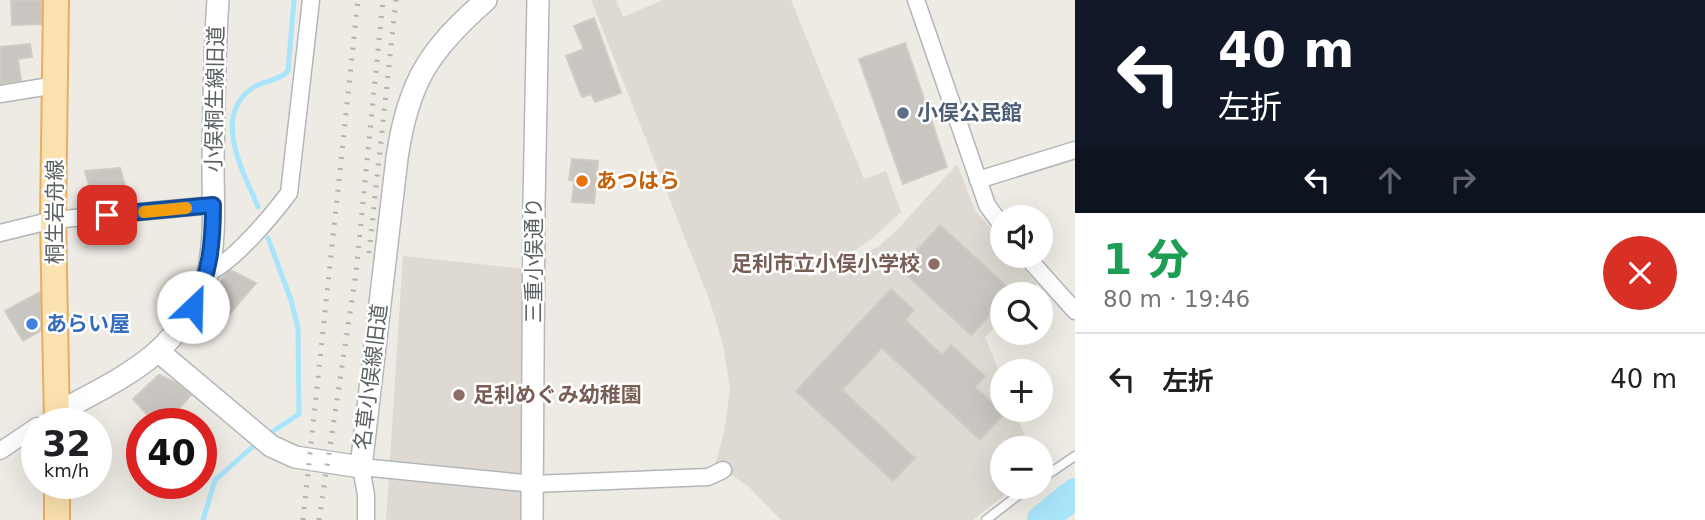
<!DOCTYPE html>
<html lang="ja">
<meta charset="utf-8">
<style>
body{margin:0;font-family:"DejaVu Sans","Noto Sans JP",sans-serif;background:#f2f2f2;color:#202124;height:100vh;display:flex;flex-direction:column;font-size:26px;white-space:nowrap}
*{box-sizing:border-box;margin:0}
p{font-size:23px;color:#757577}
.icon{flex:none;width:38px;height:38px;fill:none;stroke:currentColor;stroke-width:2;stroke-linecap:round;stroke-linejoin:round}
.map{position:relative;flex:1;overflow:hidden}
.sheet{display:flex;flex-direction:column;background:#fff;width:630px}
.sheet>*{flex:none}
.guide{background:#111827;color:#fff;overflow:hidden}
.buttons{position:absolute;left:990px;top:205px;display:grid;gap:14px}
.buttons a{display:grid;place-items:center;width:63px;height:63px;border-radius:50%;background:#fff;box-shadow:0 7px 28px #0002;font-size:35px}
.speed{position:absolute;left:21px;top:408px;display:flex;gap:14px;font-size:35px;font-weight:700;text-align:center}
.speed>*{display:grid;place-content:center;width:91px;height:91px;border-radius:50%;background:#fff;box-shadow:0 7px 28px #0002;line-height:1}
.speed small{font-size:18px;font-weight:400}
.speed .limit{border:10px solid #d22;background:#fff;color:#111}
.pin{position:absolute;display:grid;place-items:center;width:60px;height:60px;color:#fff;margin:-30px;border-radius:14px;box-shadow:0 4px 10px #0006}
.me{position:absolute;width:77px;margin:-38px;rotate:24deg;stroke-linejoin:round;filter:drop-shadow(0 0 5px #0008)}
.turn{display:flex;align-items:center;gap:24px;height:147px;padding:0 28px;font-size:32px}
.turn .icon{width:91px;height:91px;stroke-width:2.5}
.turn b{display:block;font-size:49px;line-height:60px}
.lanes{display:flex;align-items:center;height:66px;padding:0 28px;background:#0003;justify-content:center;gap:35px;direction:ltr}
.lanes .off{opacity:.35}
.round{display:grid;place-items:center;flex:none;width:74px;height:74px;border-radius:37px;background:#f2f2f2}
.headline{display:flex;align-items:center;justify-content:space-between;height:119px;padding:0 28px}
h1{font-size:42px;font-weight:800;line-height:52px;color:#1e9e55}
ul{padding:0;list-style:none}
li{display:flex;align-items:center;gap:21px;height:91px;padding:0 28px;border-top:2px solid #e0e0e0}
li div{flex:1}
li b{display:block;font-size:26px}
li em{font-style:normal}
main{display:flex;flex:1;min-height:0}
.map>svg:first-child{display:block}
</style>
<main>
<div class="map">
<svg width="1075" height="520" viewBox="0 0 1075 520">
<rect width="100%" height="100%" fill="#eeeae4"/>
<g fill="#dedad3">
<path d="M591,0H616L623,17L663,0H791L864,179L886,171L901,212L874,237L857,249L807,270L809,277L839,269L879,246L897,230L957,164L975,210L1003,243V256H1013L1037,284L1027,294H1003V319L985,337L1003,381V410H1014L1030,448H1003V486L1015,487L973,520H781L748,486L715,464L724,433L730,389L723,344L709,299Z"/>
<path d="M403,256L526,269L522,520H386Z"/>
</g>
<g fill="none" stroke-linecap="round" stroke-linejoin="round">
<g stroke="#a8e5fa" stroke-width="5">
<path d="M258,207C244,172 210,115 254,87C265,80 279,81 288,71L294,0"/>
<path d="M266,436L299,414L298,328L291,300L268,238"/>
<path d="M203,520L215,480L258,442"/>
</g>
<path stroke="#a8e5fa" stroke-width="30" d="M1042,520L1075,493"/>
</g>
<g fill="#c9c5c1" stroke="#d2cbc3" stroke-width="2">
<path d="M11,0H42V24L12,25Z"/>
<path d="M594,18L621,93L595,102L591,94L582,97L566,56L584,49L574,26Z"/>
<path d="M905,43L947,167L903,184L859,59Z"/>
<path d="M30,44L32,57L18,59L21,81L0,84V47Z"/>
<path d="M572,159L598,161L594,203L572,202L574,181L569,180Z"/>
<path d="M120,168L128,197L94,203L85,171Z"/>
<path d="M940,225L1012,291L1009,294H1003V301L971,335L900,269Z"/>
<path d="M228,269L256,283L228,316L209,302Z"/>
<path d="M891,289L914,310L905,320L942,355L951,345L985,376L975,387L1004,414L980,440L882,348L842,390L915,458L893,481L796,391Z"/>
<path d="M44,290L40,331L23,341L5,311Z"/>
<path d="M159,375L181,385L191,395L165,424H156L133,399Z"/>
</g>
<g fill="none" stroke-linecap="round" stroke-linejoin="round">
<g stroke="#b2b6b9" stroke-width="11">
<g id="lane">
<path d="M1041,479L1075,456"/>
<path d="M986,520L1030,486"/>
</g>
</g>
<g stroke="#b2b6b9" stroke-width="19">
<g id="street">
<path d="M916,0L987,205L1003,227"/>
<path d="M0,94L56,85"/>
<path d="M978,180L1075,150"/>
<path d="M0,233L53,220L213,205"/>
<path d="M1026,256L1075,311"/>
<path d="M208,273C235,260 270,218 289,193L311,0"/>
<path d="M0,451L37,426"/>
<path d="M366,520V495L361,467L534,484L708,477L723,470"/>
</g>
</g>
<g stroke="#b3b8bb" stroke-width="24">
<g id="secondary">
<path d="M158,351L271,446L295,457L361,467L397,158C408,82 429,50 486,0"/>
<path d="M57,413C91,394 127,378 157,352C179,332 201,301 208,272C216,237 213,201 213,165C214,110 214,55 218,0"/>
<path d="M532,520L534,203L538,0"/>
</g>
</g>
<g stroke="#eaac62" stroke-width="28">
<g id="primary">
<path d="M56,0L53,220L57,424"/>
<path d="M57,483V520"/>
</g>
</g>
<use href="#lane" stroke="#fff" stroke-width="8"/>
<use href="#street" stroke="#fff" stroke-width="16"/>
<use href="#secondary" stroke="#fff" stroke-width="21"/>
<use href="#primary" stroke="#fae1ad" stroke-width="24"/>
<g stroke="#b1b2b2" stroke-width="5" stroke-dasharray="2 9" stroke-linecap="butt">
<path d="M369,253L396,0"/>
<path d="M303,520L358,0"/>
<path d="M319,520L356,273L383,0"/>
</g>
</g>
<g fill="none" stroke-linecap="round" stroke-linejoin="round">
<g stroke="#114b97" stroke-width="18">
<path id="route" d="M107,215L213,205C213,242 210,275 193,307"/>
</g>
<use href="#route" stroke="#1a73e8" stroke-width="12"/>
<path stroke="#f59e0b" stroke-width="12" d="M144,212L186,208"/>
</g>
<circle fill="#5c6f8a" stroke="#fff" stroke-width="2.5" cx="903" cy="113" r="7"/>
<circle fill="#e8710a" stroke="#fff" stroke-width="2.5" cx="582" cy="181" r="7"/>
<g fill="#8d6e63" stroke="#fff" stroke-width="2.5">
<circle cx="934" cy="264" r="7"/>
<circle cx="459" cy="395" r="7"/>
</g>
<circle fill="#3f7fe0" stroke="#fff" stroke-width="2.5" cx="32" cy="324" r="7"/>
<g text-anchor="middle" stroke-width="5" stroke-linejoin="round" paint-order="stroke">
<g font-size="21" fill="#5c6164" stroke="#fff">
<text transform="translate(215 99) rotate(-89)" y="7">小俣桐生線旧道</text>
<text transform="translate(55 212) rotate(-90)" y="7">桐生岩舟線</text>
<text transform="translate(534 260) rotate(-90)" y="7">三重小俣通り</text>
<text transform="translate(371 377) rotate(-83)" y="7">名草小俣線旧道</text>
</g>
<g font-size="21" font-weight="bold" fill="#4e5e75" stroke="#fff" text-anchor="start">
<text x="917" y="120">小俣公民館</text>
</g>
<g font-size="21" font-weight="bold" fill="#c56008" stroke="#fff" text-anchor="start">
<text x="596" y="188">あつはら</text>
</g>
<g font-size="21" font-weight="bold" fill="#785e54" stroke="#fff" text-anchor="end">
<text x="920" y="271">足利市立小俣小学校</text>
<text x="473" y="402" text-anchor="start">足利めぐみ幼稚園</text>
</g>
<g font-size="21" font-weight="bold" fill="#366cbe" stroke="#fff" text-anchor="start">
<text x="46" y="331">あらい屋</text>
</g>
</g>
</svg>
<div class="buttons">
<a><svg class="icon" aria-label="sound" viewBox="0 0 24 24"><path d="M4 9h4l5-4v14l-5-4H4zM17 9q2 3 0 6"/></svg></a>
<a><svg class="icon" aria-label="search" viewBox="0 0 24 24"><circle cx="10" cy="10" r="6"/><path d="M15 15l6 6"/></svg></a>
<a>+</a>
<a>−</a>
</div>
<div class="speed"><div>32<small>km/h</small></div><div class="limit">40</div></div>
<div class="pin" style="left:107px;top:215px;background:#d93025"><svg class="icon" aria-label="arrive" viewBox="0 0 24 24"><path d="M6 21V4h12l-3 4 3 4H6"/></svg></div>
<svg class="me" style="left:193px;top:307px" viewBox="-20 -20 40 40"><circle r="19" fill="#fff"/><path d="M0-13L10 11 0 6-10 11z" fill="#1a73e8"/></svg>
</div>
<section class="sheet">
<div class="guide">
<div class="turn"><svg class="icon" aria-label="left" viewBox="0 0 24 24"><path d="M17 20v-9H6M10 6l-5 5 5 5"/></svg><div><b>40 m</b>左折</div></div>
<div class="lanes"><svg class="icon" aria-label="left" viewBox="0 0 24 24"><path d="M17 20v-9H6M10 6l-5 5 5 5"/></svg><svg class="icon off" aria-label="ahead" viewBox="0 0 24 24"><path d="M12 20V5M6 11l6-6 6 6"/></svg><svg class="icon off" aria-label="right" viewBox="0 0 24 24"><path d="M7 20v-9h11M14 6l5 5-5 5"/></svg></div>
</div>
<div class="headline"><div><h1>1 分</h1><p>80 m · 19:46</p></div><a class="round" style="background:#d93025;color:#fff"><svg class="icon" aria-label="close" viewBox="0 0 24 24"><path d="M6 6l12 12M18 6L6 18"/></svg></a></div>
<ul>
<li><svg class="icon" aria-label="left" viewBox="0 0 24 24"><path d="M17 20v-9H6M10 6l-5 5 5 5"/></svg><div><b>左折</b></div><em>40 m</em></li>
</ul>
</section>
</main>
